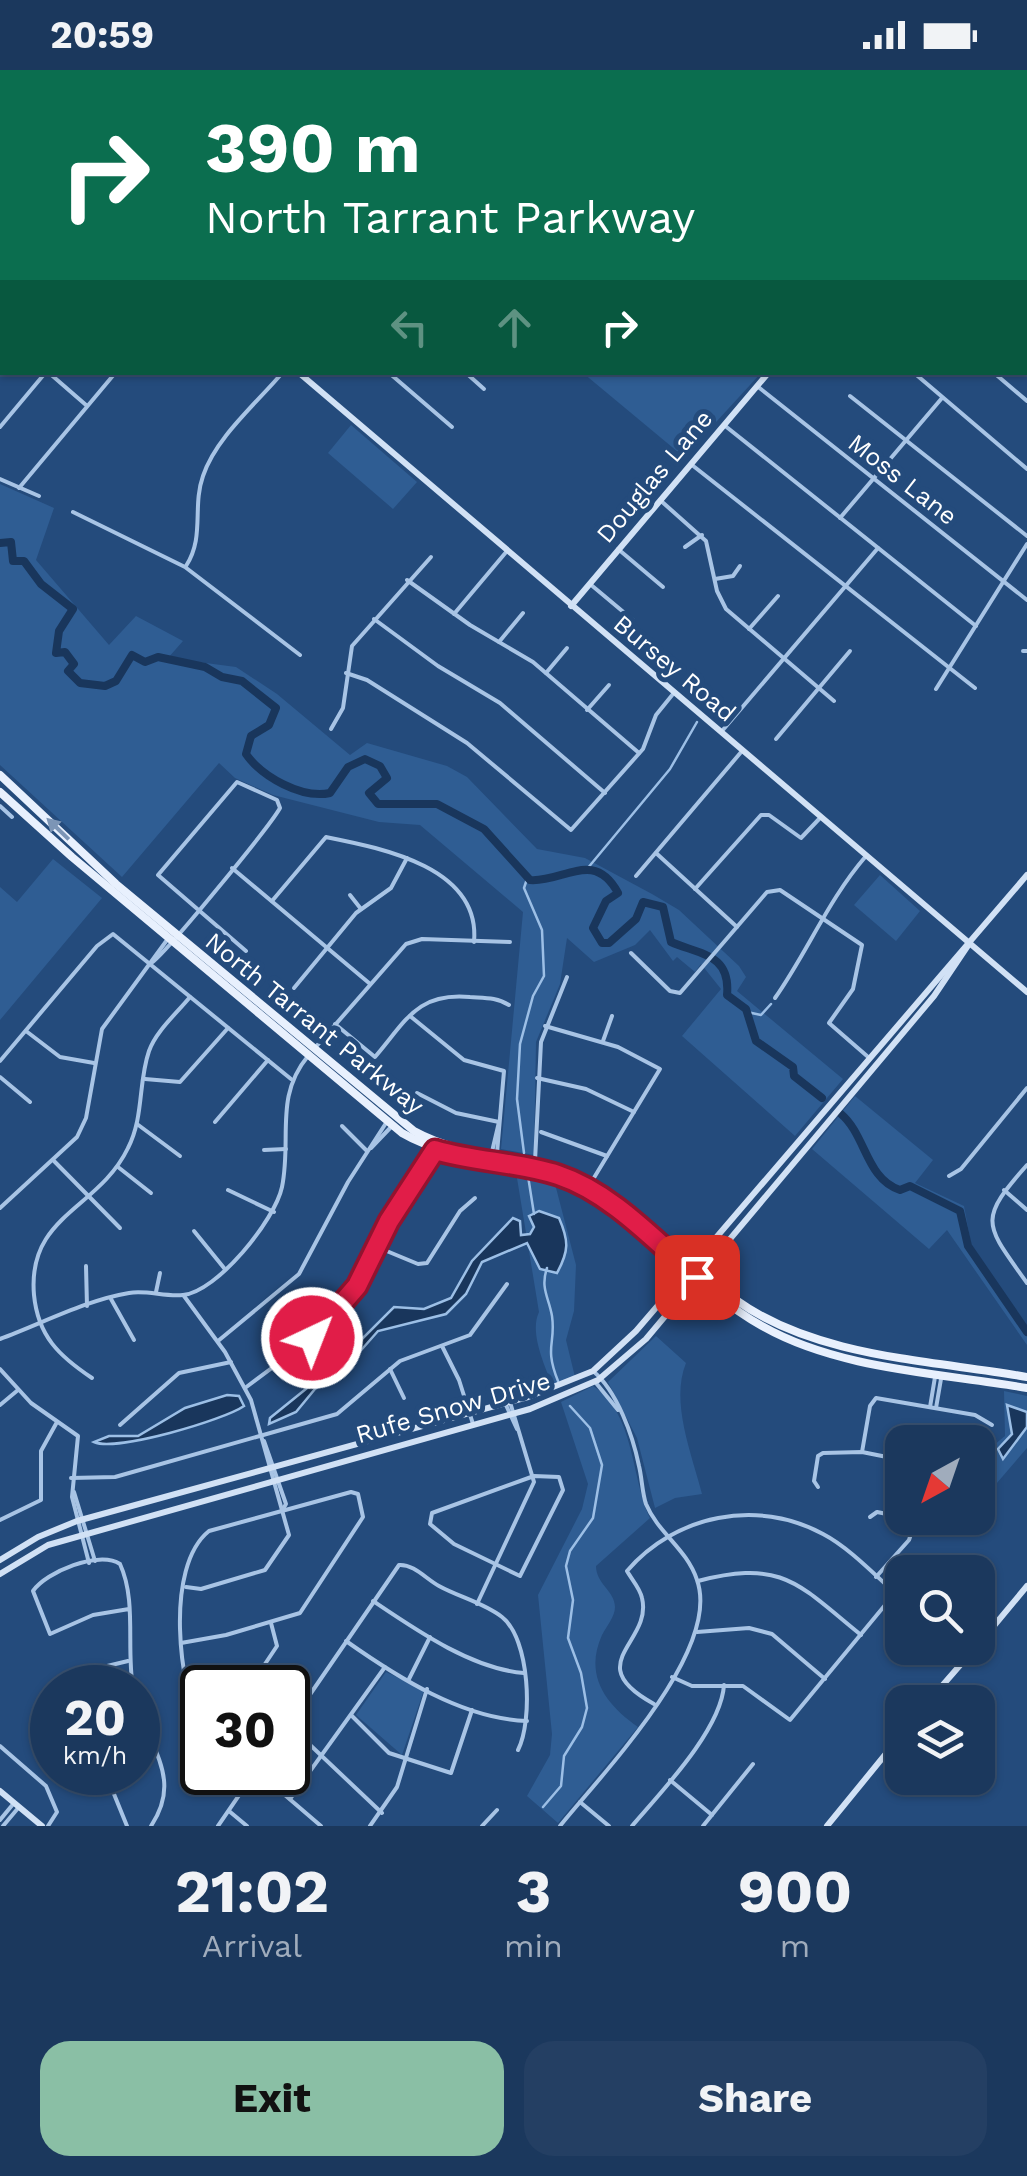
<!DOCTYPE html>
<style>
body{margin:0;font-family:"Work Sans",sans-serif;background:#243f63;color:#f1f3f6;height:100vh;display:flex;flex-direction:column;font-size:38px;white-space:nowrap}
*{box-sizing:border-box;margin:0}
p{font-size:32px;color:#a0acbc}
.icon{flex:none;width:55px;height:55px;fill:none;stroke:currentColor;stroke-width:2;stroke-linecap:round;stroke-linejoin:round}
.map{position:relative;height:1756px;overflow:hidden}
.drawer{display:flex;flex-direction:column;background:#1b385d;flex:1}
.drawer>*{flex:none}
.top-card{position:absolute;left:0px;top:0px;width:1028px;height:305px;box-shadow:0 2px 8px #0004,0 0 0 2px #395272;background:#0b6e4f;color:#fff;overflow:hidden}
.needle{width:65px;rotate:220deg}
.tools{position:absolute;left:885px;top:1355px;display:grid;gap:20px}
.tools a{display:grid;place-items:center;width:110px;height:110px;border-radius:20px;background:#1b385d;box-shadow:0 2px 8px #0004,0 0 0 2px #395272;font-size:50px}
.speed{position:absolute;left:30px;top:1595px;display:flex;gap:20px;font-size:50px;font-weight:700;text-align:center}
.speed>*{display:grid;place-content:center;width:130px;height:130px;border-radius:50%;background:#1b385d;box-shadow:0 2px 8px #0004,0 0 0 2px #395272;line-height:1}
.speed small{font-size:25px;font-weight:400}
.speed .limit{border:5px solid #111;border-radius:15px;background:#fff;color:#111}
.pin{position:absolute;display:grid;place-items:center;width:85px;height:85px;color:#fff;margin:-42px;border-radius:20px;box-shadow:0 5px 15px #0006}
.me{position:absolute;width:110px;margin:-55px;rotate:43deg;stroke-linejoin:round;filter:drop-shadow(0 0 8px #0008)}
.turn{display:flex;align-items:center;gap:35px;height:210px;padding:0 40px;font-size:45px}
.turn .icon{width:130px;height:130px;stroke-width:2.5}
.turn b{display:block;font-size:70px;line-height:85px}
.lanes{display:flex;align-items:center;height:95px;padding:0 40px;background:#0003;justify-content:center;gap:50px;direction:ltr}
.lanes .off{opacity:.35}
.eta{display:flex;justify-content:space-evenly;align-items:center;height:170px;text-align:center}
.eta b{font-size:60px;font-weight:700;line-height:70px}
.action{display:flex;gap:20px;margin-top:auto;padding:20px 40px}
.action a{flex:1;height:115px;border-radius:30px;background:#8abfa5;color:#111;font-size:40px;font-weight:700;line-height:115px;text-align:center}
.action a+a{background:#243f63;color:#f1f3f6}
.status{display:flex;justify-content:space-between;align-items:center;height:70px;padding:0 50px;background:#1b385d;direction:ltr}
.status svg{height:28px;fill:currentColor}
.map>svg:first-child{display:block}
</style>
<div class="status"><b>20:59</b><svg viewBox="0 0 49 12"><path d="M0 12V9h3v3zM5 12V6h3v6zM10 12V3h3v9zM15 12V0h3v12zM26 1h20v11H26zM47 4h2v5h-2z"/></svg></div>
<div class="map">
<svg width="1027" height="1756" viewBox="0 0 1027 1756">
<rect width="100%" height="100%" fill="#244b7c"/>
<g fill="#2f5d93">
<path d="M583,303H761L684,387Z"/>
<path d="M351,355L417,412L393,439L328,383Z"/>
<path d="M0,414L54,438L36,490L109,575L136,546L183,571L168,588L236,597L277,624L350,685L367,673L447,696L467,707L537,779L585,788L652,824L679,840L739,896L746,907L737,921L843,1009L795,1066L682,966L721,919L701,894L695,902L677,887L673,891L650,860L635,875L594,892L567,868L560,914L536,972L534,1085L501,1079L523,842L420,755L379,752L273,725L235,708L219,693L122,807L0,695Z"/>
<path d="M53,789L102,828L0,950V817L17,832Z"/>
<path d="M880,805L920,841L896,871L854,835Z"/>
<path d="M855,1026L933,1090L915,1113L964,1136L971,1174L1027,1257V1275L947,1160L929,1179L812,1079Z"/>
<path d="M516,1102L554,1110L576,1195L574,1241L566,1270L575,1307L553,1317C545,1296 529,1263 539,1242Z"/>
<path d="M656,1266L686,1293C670,1332 692,1384 702,1424L675,1428L655,1438L637,1368L608,1312Z"/>
<path d="M593,1316C635,1343 631,1408 650,1448L596,1496C596,1514 615,1521 615,1537C615,1546 607,1556 602,1565C584,1605 605,1634 638,1657L558,1753L527,1726L550,1685L552,1664L538,1525L582,1439L588,1414L561,1332Z"/>
<path d="M1004,1321L1027,1326V1378L978,1435V1426L989,1418V1379L1005,1366Z"/>
<path d="M386,1602L424,1620L402,1685L356,1645Z"/>
</g>
<g fill="#19365c" stroke="#9cbfe6" stroke-width="2.5">
<path d="M539,1141L559,1148C569,1171 569,1181 557,1203L540,1199L527,1173L482,1192L466,1224L446,1244L378,1261L340,1304L315,1319L296,1342L269,1354L270,1348L338,1293L394,1237L424,1239L451,1228L472,1191L513,1148L520,1151L521,1165L530,1164L534,1157L529,1146Z"/>
<path d="M227,1325L239,1326L244,1336C224,1350 116,1382 94,1372L109,1366H138L185,1338Z"/>
<path d="M1007,1335L1027,1342V1357L1003,1389L998,1379L1012,1364Z"/>
</g>
<g fill="none" stroke-linecap="round" stroke-linejoin="round">
<g stroke="#9cbfe6" stroke-width="2.5">
<path d="M1025,37L1027,35"/>
<path d="M1025,112L1027,115"/>
<path d="M1025,128L1027,125"/>
<path d="M587,799L670,699L697,652"/>
<path d="M747,942L761,945L771,934"/>
<path d="M524,1083L517,1029L520,974L533,926L544,906L542,860L524,818L527,809"/>
<path d="M528,1106L534,1144"/>
<path d="M547,1198C540,1218 549,1228 552,1246C556,1274 544,1276 558,1311"/>
<path d="M543,1737L561,1716L564,1686L582,1657L587,1638L581,1603L568,1568L573,1530L566,1496L570,1481L593,1448L602,1395L590,1358L570,1336"/>
</g>
<g stroke="#19365c" stroke-width="8">
<path d="M0,473L11,472L13,491H24L41,514L73,539L59,561L56,583L65,582L74,594L68,601L80,613L105,616L116,611L132,585L145,592L158,587L205,597L222,607L242,611L276,638L269,655L251,666L246,684C262,707 302,729 330,723L348,697L365,689L380,696L387,708L369,723L378,734H437L484,759L530,810C562,813 594,778 618,823L606,831L593,858L602,873H609L636,849L643,832L663,837L671,872C698,884 731,883 727,925L746,939L756,971L793,997L794,1006L822,1028"/>
<path d="M841,1044C866,1065 866,1109 900,1120L910,1116L960,1141L968,1176L1027,1262"/>
</g>
<g stroke="#a8c4e5" stroke-width="4">
<path d="M162,0L165,2"/>
<path d="M298,2L300,0"/>
<path d="M369,2L371,0"/>
<path d="M947,2L949,0"/>
<path d="M1015,2L1016,0"/>
<path d="M0,14L2,16"/>
<path d="M0,80L2,70"/>
<path d="M1025,83L1027,81"/>
<path d="M1025,167L1027,164"/>
<path d="M1025,189L1027,191"/>
<path d="M0,190L2,187"/>
<path d="M1025,258L1027,259"/>
<path d="M0,262L2,264"/>
<path d="M0,273L2,270"/>
<path d="M48,302L86,335"/>
<path d="M388,302L452,357"/>
<path d="M465,302L484,319"/>
<path d="M913,302L1027,399"/>
<path d="M993,302L1027,331"/>
<path d="M757,316L1027,530"/>
<path d="M850,326L1027,466"/>
<path d="M724,355L976,556"/>
<path d="M0,357L46,302"/>
<path d="M692,395L975,618"/>
<path d="M0,409L39,426"/>
<path d="M19,418L116,302"/>
<path d="M660,430L706,471L717,521L726,539L834,631"/>
<path d="M73,442L185,497L300,585"/>
<path d="M840,448L942,328"/>
<path d="M685,477L702,465"/>
<path d="M618,479L663,517"/>
<path d="M186,496C205,467 192,437 203,406C216,367 257,333 283,302"/>
<path d="M715,509L733,506L740,496"/>
<path d="M407,510L470,555L533,592L639,683"/>
<path d="M590,514L633,550"/>
<path d="M454,544L507,481"/>
<path d="M374,549L438,596L500,633L605,723"/>
<path d="M749,559L778,526"/>
<path d="M499,572L523,543"/>
<path d="M1023,581H1027"/>
<path d="M346,603L367,610L467,673L571,760L643,679L656,645L673,624"/>
<path d="M546,603L567,578"/>
<path d="M936,619L1027,474"/>
<path d="M587,640L609,615"/>
<path d="M331,659L343,638L352,576L431,487"/>
<path d="M722,661L878,478"/>
<path d="M776,669L850,581"/>
<path d="M0,736L12,747"/>
<path d="M656,783L737,857"/>
<path d="M232,798L369,913"/>
<path d="M636,806L742,681"/>
<path d="M695,819L761,745H769L801,768L820,748"/>
<path d="M350,825L361,839"/>
<path d="M272,831L326,767C381,778 481,797 474,872"/>
<path d="M631,883L670,921L680,923L767,822L780,820L862,875L853,919L829,953L867,986"/>
<path d="M151,893C163,887 270,756 280,738L277,730L237,712L158,805L246,881"/>
<path d="M294,918L356,843L391,818L407,788"/>
<path d="M775,928C808,881 828,830 866,786"/>
<path d="M410,946L464,990L504,1001L497,1083"/>
<path d="M335,954L375,987C406,951 417,922 470,927C484,928 497,927 509,935"/>
<path d="M545,956L618,977L660,999L592,1111"/>
<path d="M26,961L60,987L94,993"/>
<path d="M603,971L612,946"/>
<path d="M314,979L406,874L422,869L510,872"/>
<path d="M0,991L97,876L113,864L291,1009"/>
<path d="M0,1007L30,1032"/>
<path d="M537,1008L586,1019L634,1042"/>
<path d="M145,1009L180,1012L228,958"/>
<path d="M417,1023L456,1043L499,1052"/>
<path d="M215,1052L268,990"/>
<path d="M137,1054L180,1086"/>
<path d="M342,1056L367,1081"/>
<path d="M541,1062L607,1086"/>
<path d="M371,1078L392,1056"/>
<path d="M264,1080L286,1079"/>
<path d="M491,1086L499,1052"/>
<path d="M54,1091L120,1158"/>
<path d="M535,1091L541,972L567,907"/>
<path d="M1027,1095C977,1151 985,1154 1027,1213"/>
<path d="M118,1097L151,1123"/>
<path d="M949,1106L961,1099L1027,1018"/>
<path d="M228,1120L274,1142"/>
<path d="M1004,1120L1027,1140"/>
<path d="M0,1138L77,1067L86,1048L102,959L167,870"/>
<path d="M194,1161L224,1198"/>
<path d="M377,1177L418,1194L427,1193L460,1141L475,1128"/>
<path d="M86,1196L87,1236"/>
<path d="M156,1222L160,1203"/>
<path d="M184,1226L225,1282L251,1330L289,1465L265,1500L201,1519L186,1517"/>
<path d="M111,1229L134,1270"/>
<path d="M0,1269C41,1254 86,1230 129,1223C147,1220 165,1227 183,1225C217,1222 275,1150 282,1117C292,1068 274,1027 308,986"/>
<path d="M218,1271L299,1204L348,1112L386,1053"/>
<path d="M442,1276L459,1310L473,1354"/>
<path d="M0,1299L31,1333L78,1366L72,1427L89,1493"/>
<path d="M390,1299L404,1328"/>
<path d="M92,1308C59,1286 38,1266 34,1225C27,1145 98,1140 128,1078C144,1047 138,1013 149,981C156,961 177,943 190,927"/>
<path d="M596,1313L618,1340"/>
<path d="M245,1318L312,1268L345,1233L402,1128L435,1080"/>
<path d="M505,1333L517,1359"/>
<path d="M0,1335L18,1320"/>
<path d="M930,1337L935,1307"/>
<path d="M936,1338L941,1309"/>
<path d="M120,1355L179,1303L231,1292"/>
<path d="M264,1371L286,1434L283,1439"/>
<path d="M862,1382L870,1336L876,1328L975,1345L992,1355"/>
<path d="M534,1406L559,1407L563,1420L520,1506L454,1474L430,1454L432,1443Z"/>
<path d="M71,1408L115,1407L337,1344L400,1291L470,1265L507,1214"/>
<path d="M818,1417L814,1411L818,1386L823,1383L862,1382L902,1390"/>
<path d="M74,1422L95,1491"/>
<path d="M870,1447L877,1442L902,1447"/>
<path d="M907,1448L954,1453L955,1448"/>
<path d="M0,1450L41,1430V1381L57,1352"/>
<path d="M876,1507L909,1470L916,1449"/>
<path d="M698,1511C783,1489 798,1514 861,1565"/>
<path d="M373,1531C416,1560 472,1599 524,1603"/>
<path d="M477,1534L534,1412L510,1332"/>
<path d="M129,1539L93,1545L50,1564L33,1521C46,1502 99,1480 120,1494C137,1531 126,1578 133,1618"/>
<path d="M697,1562L749,1558L772,1564L825,1609"/>
<path d="M346,1571C397,1607 463,1649 527,1651"/>
<path d="M181,1573L226,1565L300,1543L363,1447L358,1424L351,1422L209,1461C164,1497 179,1618 202,1663"/>
<path d="M258,1606L274,1618"/>
<path d="M409,1609L430,1567"/>
<path d="M80,1618L79,1612L103,1597L128,1591"/>
<path d="M249,1618L277,1576L271,1553"/>
<path d="M288,1627L300,1635"/>
<path d="M138,1634C151,1681 182,1710 151,1756"/>
<path d="M654,1634C579,1593 653,1573 642,1528C640,1518 632,1510 627,1501C675,1445 757,1428 823,1464C848,1477 873,1503 895,1523L790,1650L743,1616H692L672,1607"/>
<path d="M352,1646L389,1683L451,1703L472,1640"/>
<path d="M0,1676L46,1716L57,1742L48,1756"/>
<path d="M105,1702L127,1756"/>
<path d="M258,1702L321,1756"/>
<path d="M670,1710L712,1745"/>
<path d="M290,1729L385,1597"/>
<path d="M580,1732L609,1756"/>
<path d="M229,1741L247,1756"/>
<path d="M382,1743L289,1655L399,1495C414,1494 426,1509 439,1516C459,1527 484,1533 502,1547C530,1569 533,1651 518,1680"/>
<path d="M0,1750L14,1733"/>
<path d="M3,1756L19,1737"/>
<path d="M218,1756L255,1702"/>
<path d="M370,1756L397,1717L427,1619"/>
<path d="M482,1756L497,1740"/>
<path d="M560,1756C602,1704 722,1580 697,1510C687,1479 658,1463 646,1434C642,1422 642,1408 639,1396C633,1366 617,1321 593,1301"/>
<path d="M632,1756C661,1722 721,1660 724,1615"/>
<path d="M703,1756L753,1694"/>
</g>
<g stroke="#d1e1f5" stroke-width="6">
<path d="M968,0L971,2"/>
<path d="M726,2L728,0"/>
<path d="M1025,47L1027,49"/>
<path d="M0,88H2"/>
<path d="M298,302L1027,922"/>
<path d="M571,536L769,302"/>
<path d="M0,1490L38,1467L77,1451L528,1327L593,1301L636,1261L1027,805"/>
<path d="M0,1504L48,1475L530,1339L598,1310L646,1269L934,926L969,874"/>
<path d="M978,1575L1027,1516"/>
<path d="M928,1632L975,1578"/>
<path d="M0,1721L42,1756"/>
<path d="M827,1756L902,1664"/>
</g>
<g stroke="#e8f0fd" stroke-width="8">
<path d="M0,705L116,814L414,1061C468,1091 533,1083 588,1111C644,1139 685,1193 736,1230C817,1288 932,1290 1027,1307"/>
<path d="M0,722L72,787L402,1063C457,1095 521,1085 576,1112C646,1147 693,1218 762,1256C839,1300 941,1303 1027,1318"/>
</g>
</g>
<defs><path id="oneway-solid" d="M-6-.8H1V-3.2L6.5 0L1 3.2V.8H-6Z" transform="scale(2.5)"/></defs>
<use fill="#7c95b6" href="#oneway-solid" transform="translate(58 759) rotate(-136)"/>
<g fill="none" stroke-linecap="round" stroke-linejoin="round">
<g stroke="#92132f" stroke-width="25">
<path id="route" d="M312,1268L357,1216L389,1151L435,1080C475,1092 518,1092 558,1105C612,1123 655,1171 697,1207"/>
</g>
<use href="#route" stroke="#e11d48" stroke-width="18"/>
</g>
<g text-anchor="middle" stroke-width="10" stroke-linejoin="round" paint-order="stroke">
<g font-size="25" fill="#fff" stroke="#244b7c">
<text transform="translate(654 406) rotate(-50)" y="9">Douglas Lane</text>
<text transform="translate(903 409) rotate(38)" y="9">Moss Lane</text>
<text transform="translate(675 598) rotate(40)" y="9">Bursey Road</text>
<text transform="translate(315 953) rotate(39)" y="9">North Tarrant Parkway</text>
<text transform="translate(453 1337) rotate(-16)" y="9">Rufe Snow Drive</text>
</g>
</g>
</svg>
<div class="tools">
<a><svg class="needle" viewBox="-14 -14 28 28"><path d="M0-13l5 13h-10z" fill="#e53935"/><path d="M0 13l5-13h-10z" fill="#a0acbc"/></svg></a>
<a><svg class="icon" aria-label="search" viewBox="0 0 24 24"><circle cx="10" cy="10" r="6"/><path d="M15 15l6 6"/></svg></a>
<a><svg class="icon" aria-label="layers" viewBox="0 0 24 24"><path d="M12 4l9 5-9 5-9-5zM3 14l9 5 9-5"/></svg></a>
</div>
<div class="speed"><div>20<small>km/h</small></div><div class="limit">30</div></div>
<div class="pin" style="left:697px;top:1207px;background:#d93025"><svg class="icon" aria-label="arrive" viewBox="0 0 24 24"><path d="M6 21V4h12l-3 4 3 4H6"/></svg></div>
<svg class="me" style="left:312px;top:1268px" viewBox="-20 -20 40 40"><circle r="17" fill="#e11d48" stroke="#fff" stroke-width="3"/><path d="M0-11L8 9 0 5-8 9z" fill="#fff"/></svg>
<div class="top-card">
<div class="turn"><svg class="icon" aria-label="right" viewBox="0 0 24 24"><path d="M7 20v-9h11M14 6l5 5-5 5"/></svg><div><b>390 m</b>North Tarrant Parkway</div></div>
<div class="lanes"><svg class="icon off" aria-label="left" viewBox="0 0 24 24"><path d="M17 20v-9H6M10 6l-5 5 5 5"/></svg><svg class="icon off" aria-label="ahead" viewBox="0 0 24 24"><path d="M12 20V5M6 11l6-6 6 6"/></svg><svg class="icon" aria-label="right" viewBox="0 0 24 24"><path d="M7 20v-9h11M14 6l5 5-5 5"/></svg></div>
</div>
</div>
<section class="drawer">
<div class="eta">
<div><b>21:02</b><p>Arrival</p></div>
<div><b>3</b><p>min</p></div>
<div><b>900</b><p>m</p></div>
</div>
<div class="action"><a>Exit</a><a>Share</a></div>
</section>
